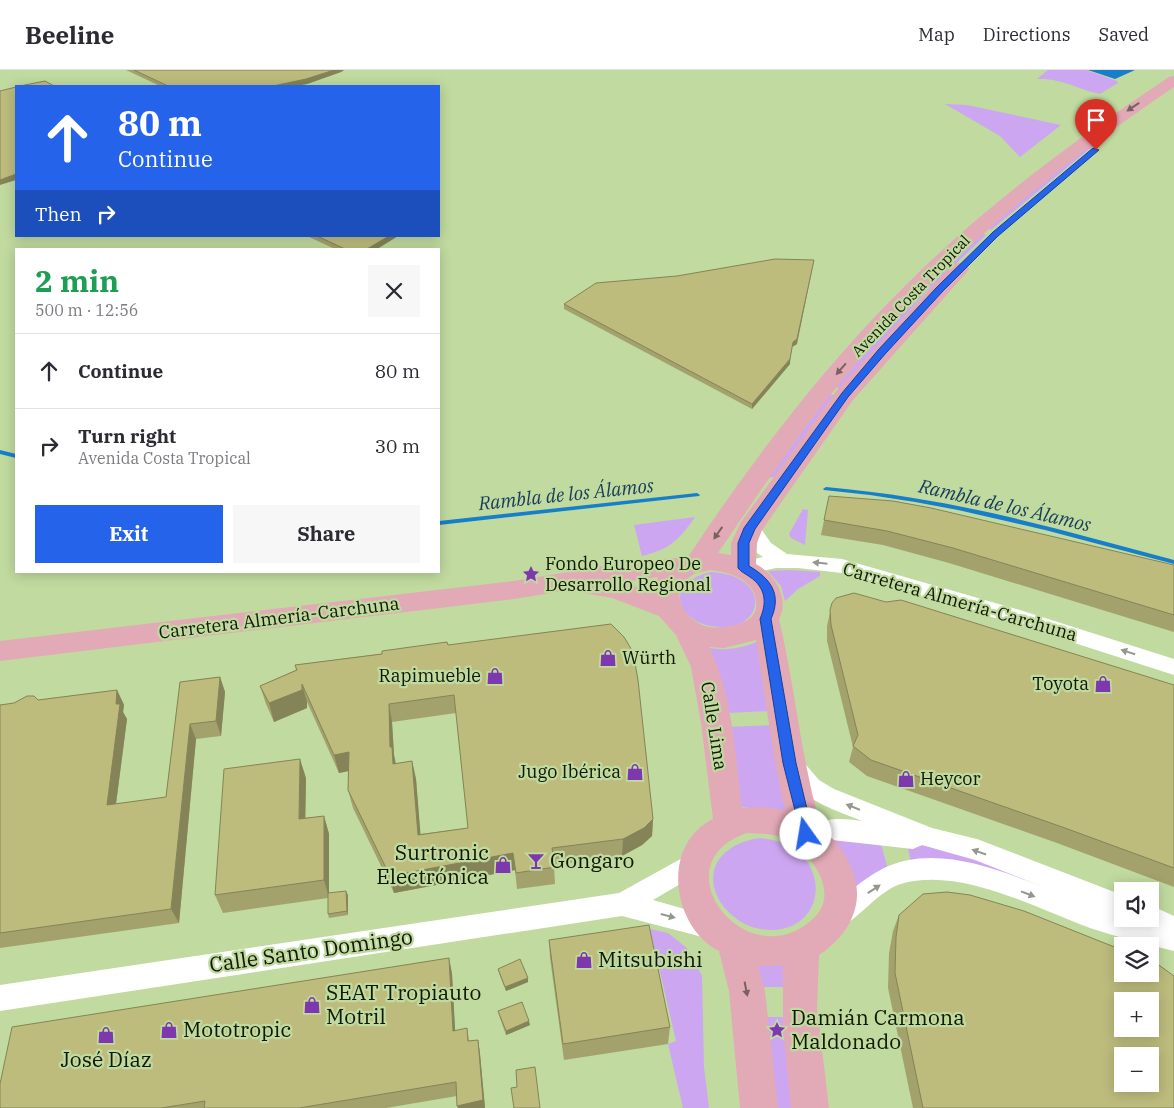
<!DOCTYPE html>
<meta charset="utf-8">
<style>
body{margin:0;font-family:"IBM Plex Serif",serif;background:#f7f7f7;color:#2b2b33;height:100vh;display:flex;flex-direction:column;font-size:19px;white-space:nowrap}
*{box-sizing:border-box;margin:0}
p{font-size:16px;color:#7c7c81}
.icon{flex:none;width:28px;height:28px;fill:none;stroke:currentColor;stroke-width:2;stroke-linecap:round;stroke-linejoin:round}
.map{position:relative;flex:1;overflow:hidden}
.side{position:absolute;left:15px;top:178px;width:425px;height:325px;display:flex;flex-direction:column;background:#fff;border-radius:0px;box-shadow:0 2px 12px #0003}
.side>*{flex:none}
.banner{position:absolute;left:15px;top:15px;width:425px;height:152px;border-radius:0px;box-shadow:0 2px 12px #0003;background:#2563eb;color:#fff;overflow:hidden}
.controls{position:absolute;left:1114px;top:812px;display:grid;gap:10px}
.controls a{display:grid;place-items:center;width:45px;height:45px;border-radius:0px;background:#fff;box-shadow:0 2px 12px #0003;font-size:25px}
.pin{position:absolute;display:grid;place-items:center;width:42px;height:42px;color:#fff;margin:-51px -21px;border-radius:50% 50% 50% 0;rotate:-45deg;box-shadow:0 0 5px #0007}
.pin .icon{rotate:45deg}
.me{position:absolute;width:55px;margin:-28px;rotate:347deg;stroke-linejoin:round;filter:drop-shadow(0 0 4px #0008)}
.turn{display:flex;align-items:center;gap:18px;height:105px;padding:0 20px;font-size:22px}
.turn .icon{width:65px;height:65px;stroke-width:2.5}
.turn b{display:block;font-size:35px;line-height:42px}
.then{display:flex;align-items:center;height:48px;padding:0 20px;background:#0003;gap:10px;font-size:19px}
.round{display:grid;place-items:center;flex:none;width:52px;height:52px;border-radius:0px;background:#f7f7f7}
.head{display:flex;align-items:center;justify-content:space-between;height:85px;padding:0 20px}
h1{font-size:30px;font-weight:700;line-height:38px;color:#1e9e55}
.action{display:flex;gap:10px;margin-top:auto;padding:10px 20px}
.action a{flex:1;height:58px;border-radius:0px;background:#2563eb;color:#fff;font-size:20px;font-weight:700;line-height:58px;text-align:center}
.action a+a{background:#f7f7f7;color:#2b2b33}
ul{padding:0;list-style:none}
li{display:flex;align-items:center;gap:15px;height:75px;padding:0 20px;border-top:1px solid #e1e1e2}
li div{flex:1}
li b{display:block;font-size:19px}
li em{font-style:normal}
header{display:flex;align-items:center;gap:30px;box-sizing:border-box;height:70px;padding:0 25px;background:#fff;border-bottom:1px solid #e1e1e2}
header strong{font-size:24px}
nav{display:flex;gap:28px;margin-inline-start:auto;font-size:18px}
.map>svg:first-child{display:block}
</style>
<header>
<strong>Beeline</strong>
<nav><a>Map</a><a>Directions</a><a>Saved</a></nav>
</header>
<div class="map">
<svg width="1174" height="1038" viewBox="0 0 1174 1038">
<rect width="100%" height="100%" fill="#c0da9f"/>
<g fill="#cda6f2">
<path d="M1048,0H1086L1117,11L1118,13L1100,24C1077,19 1062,8 1037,9Z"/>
<path d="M945,34L967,35L1061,55L1020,87L1000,66Z"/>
<path d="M1095,70L1099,71L991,160L987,158Z"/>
<path d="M982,163L986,165L927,221L841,319L836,317L886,259Z"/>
<path d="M830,324L835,326L774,407L768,408Z"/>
<path d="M803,439L808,440L805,475L791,468L789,464Z"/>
<path d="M695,447C679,470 670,479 642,486L634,455Z"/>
<path d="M790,500L820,502V506L798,519L785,531L781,516L768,501Z"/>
<path d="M711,502C774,505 766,566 710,556C700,554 689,548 684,540C671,519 692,506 711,502Z"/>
<path d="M761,570L771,641L726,643L709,578C728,581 744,578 761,570Z"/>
<path d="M773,655L790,741L740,737L728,657Z"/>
<path d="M831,766L881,774L888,799L854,818Z"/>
<path d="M760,768C770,769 780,771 789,776C830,798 823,857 774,860C762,860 751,858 741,852C728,843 718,833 714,817C708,787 735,771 760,768Z"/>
<path d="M907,774L934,777L1027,803L1024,815L911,793Z"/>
<path d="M650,859L668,863L688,879L702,906L704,997L709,1038H683L668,974L676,971Z"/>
<path d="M755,892L785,893L783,917H761Z"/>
<path d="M764,947H786L793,1038H774Z"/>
</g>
<path fill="#177eca" d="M1088,0H1135L1115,9Z"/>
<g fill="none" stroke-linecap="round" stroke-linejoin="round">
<g fill="#177eca" fill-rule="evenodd">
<path d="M0,380L16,384V388L0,384Z"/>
<path d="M826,417C855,420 884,423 913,428C1002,442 1088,467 1174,490V494L1045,460L958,440L915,432L870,425L824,420L823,419Z"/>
<path d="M697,423L700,425L699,426L439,455V451Z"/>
</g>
<g fill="#fff" fill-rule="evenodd">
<path d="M750,452L757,453L771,473L787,484L842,489L1020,540L1174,589V605L1015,554L842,503L798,498H776L743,505L736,503L733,498L736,493L763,487L757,483L741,458L743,453Z"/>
<path d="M793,686L801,689L819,710L834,719L932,758L977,769L1122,825V849H1150V835L1174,846V881C1146,874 1117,867 1090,858C1035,838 963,798 904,813C877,820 860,850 835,860L826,856L822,848L826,840C844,826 862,810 882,799C934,773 996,799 1046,818L975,790L922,775L913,779L832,770C823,778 818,782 806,777L803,770C815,745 838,748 862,751C830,738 798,729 782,696L785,689Z"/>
<path d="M695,781L704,784L707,792L704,800L653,830L723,850L727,858L723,866L714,870L622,846L0,941V915L619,823Z"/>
</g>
<path fill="#e2aab6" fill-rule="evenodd" d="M1174,6V17C1046,103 929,202 832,323C791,374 755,429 718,483L731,485V473L741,452L837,320L952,195L959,193L966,195L969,199L966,203L853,330L762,460L757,473L756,494C775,504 790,528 779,549C795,617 801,687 820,754C821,760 830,766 835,771C847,784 858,808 857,826C856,851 839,872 819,885L817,937L829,1038H791L783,958V896H758L765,921L778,1038H740L729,921L719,881C672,857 660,775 713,749L701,653L691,597L676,565L659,546L612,528L578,522L576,519L514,529L0,591V571L514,511L622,493L688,487C749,395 817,305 895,226C977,142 1071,72 1169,7ZM709,500C732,502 759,511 756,539C753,549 745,552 736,555C726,557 715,559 705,556C683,548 668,522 691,506C695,502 703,502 709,500ZM658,507L653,523L623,512ZM756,570L775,693L785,740L763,737L742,738C735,685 733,625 709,577L724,578ZM747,763C758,764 771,763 781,767C808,778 842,821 814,848C748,911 656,794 747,763Z"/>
</g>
<g fill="#a3a26c" fill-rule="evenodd">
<path d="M126,0H344L341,2L307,14L294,16H160Z"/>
<path d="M307,166H398L377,179H335Z"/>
<path d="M564,234L797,274L792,277L790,294L752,339L564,239Z"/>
<path d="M829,426L1174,495V562L949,493L883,475L821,465Z"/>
<path d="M832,533L1174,615V817L1057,773L867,706L849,692L853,677L827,571V556Z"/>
<path d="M448,575L653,749L652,766L642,775L622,786L554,795L555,814L517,819L515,800L394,823L353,738L348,720L349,701L339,703L307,632V638L274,652L266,634L260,616L296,600L295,595ZM456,643L468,758L420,764L416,709L412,691L395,694L394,685L392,652Z"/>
<path d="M220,607L225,622L221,666L196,669L179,853L0,878V635L117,620L124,635L123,642L127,649L116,734L166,727L180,612Z"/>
<path d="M306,708L305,748L324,746L329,764V823L348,825V845L329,848L328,844V828L223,843L215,825Z"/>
<path d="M899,845L1174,1038H913L888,918L889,883L893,861Z"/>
<path d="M549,870L670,957L668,974L564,990L550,888Z"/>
<path d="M449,888L452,904L455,961L467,958L469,971L478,970L480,984L485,1038H458L457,1026L386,1038H0Z"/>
<path d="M498,899L528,908V912L506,921L499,903Z"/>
<path d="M498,941L530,955L506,965L499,945Z"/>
</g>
<g fill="#848458">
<path d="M334,0H344L341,2L307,14L294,16H273Z"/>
<path d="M16,104V110L0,115V110Z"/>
<path d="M389,166H398L377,179H367Z"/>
<path d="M814,190L797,274L792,277L793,272Z"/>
<path d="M790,289V294L752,339V334Z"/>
<path d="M220,607L225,622L221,666L216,651Z"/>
<path d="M302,614L307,632V638L274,652L269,633Z"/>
<path d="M117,620L124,635L123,642L127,649L114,749L107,735Z"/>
<path d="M389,634L392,652L394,685L396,694L397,712L390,677Z"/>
<path d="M190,654L196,669L179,853L171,839Z"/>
<path d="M349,682L353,700L339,703L334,685Z"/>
<path d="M300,689L306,708L305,767L299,749Z"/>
<path d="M412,691L416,709L422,782L418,765Z"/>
<path d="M324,746L329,764V828L324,810Z"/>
<path d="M653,749L652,766L642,775L622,786L623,769Z"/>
<path d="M513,783L515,800L394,823L390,806Z"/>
<path d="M346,821L348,825V845L347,841Z"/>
<path d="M449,888L452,904L456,976L453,961Z"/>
<path d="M528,908V912L506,921L505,917Z"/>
<path d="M529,951L530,955L506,965V961Z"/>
<path d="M478,970L480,984L485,1038H458L457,1036Z"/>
</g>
<g fill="#bdbc7d" stroke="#848458" fill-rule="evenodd">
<path d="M134,0H334L306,9L273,16H168Z"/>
<path d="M45,11L54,16H20Z"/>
<path d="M16,17V104L0,110V21Z"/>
<path d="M317,166H389L367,179H345Z"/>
<path d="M775,189L814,190L797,269L793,272L790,289L752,334L564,234L596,213L677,206Z"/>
<path d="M829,426L893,431L931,438L1174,495V545L953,478L887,461L824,450Z"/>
<path d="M854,523L886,532L901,530L1174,615V798L1065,758L871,690L853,676L858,665L831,555L830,540L832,533L836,528Z"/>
<path d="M611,554L624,567L633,582L638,610L653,749L644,758L623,769L552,778L555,797L516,803L513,783L390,806L348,720L349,682L334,685L302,614V620L269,633L260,616L297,600L295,595L382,584V581L447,572L448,575ZM454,625L468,758L418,765L412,691L393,694L392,677H390L389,634Z"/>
<path d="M220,607L216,651L190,654L171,839L0,863V635L14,633L27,626H34L38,630L117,620L116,634H120L107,735L166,727L180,612Z"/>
<path d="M300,689L299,749L324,746V810L215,825L224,699Z"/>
<path d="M346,821L347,841L328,844V823Z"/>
<path d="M947,822L970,825L1024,841L1122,880V904H1150V891L1156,893L1174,906V1038H923L895,903L896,867L899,845L923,824ZM1122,931H1150V959H1122ZM1122,986H1150V1014H1122Z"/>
<path d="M649,855L670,957L563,974L549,870Z"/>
<path d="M449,888L453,961L467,958L468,971L478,970L483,1030L457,1036L456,1012L299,1038H204L205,1031L161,1038H0V1014L12,957Z"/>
<path d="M520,889L528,908L505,917L498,899Z"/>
<path d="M522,932L529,951L506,961L498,941Z"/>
<path d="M535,997L540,1038H514L511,1018L517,1017L516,1000Z"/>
</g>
<defs><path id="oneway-solid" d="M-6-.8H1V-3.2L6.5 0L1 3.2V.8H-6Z" transform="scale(1.25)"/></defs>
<g fill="#79625d">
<use href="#oneway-solid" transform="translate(1133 37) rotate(146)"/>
<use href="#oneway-solid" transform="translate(841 299) rotate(131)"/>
<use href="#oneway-solid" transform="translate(718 463) rotate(125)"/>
<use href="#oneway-solid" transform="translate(746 919) rotate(79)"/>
</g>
<g fill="#93988e">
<use href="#oneway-solid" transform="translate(820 493) rotate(-174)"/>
<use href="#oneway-solid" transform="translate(1128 582) rotate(-162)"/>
<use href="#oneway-solid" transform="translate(853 737) rotate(-158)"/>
<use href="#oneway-solid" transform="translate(979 782) rotate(-161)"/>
<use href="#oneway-solid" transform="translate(874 819) rotate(-33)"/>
<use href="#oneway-solid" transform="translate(1028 824) rotate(21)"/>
<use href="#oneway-solid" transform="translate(668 846) rotate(15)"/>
</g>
<path fill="#2563eb" stroke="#184099" d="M1093,78L1099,80L998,166L943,221L886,283L848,327L755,459L749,473V496C771,509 782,524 771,549L796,693L813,764L811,768L806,770L802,768L783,693L760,549C767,533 766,518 750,507C746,504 741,502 738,498V473L744,458L842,323L879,279L937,217L993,162Z"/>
<defs>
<g id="sight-bare" transform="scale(1.35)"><path d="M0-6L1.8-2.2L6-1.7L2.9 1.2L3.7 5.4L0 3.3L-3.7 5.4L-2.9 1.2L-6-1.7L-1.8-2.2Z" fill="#7c38ac" stroke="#c0da9f" stroke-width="2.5" paint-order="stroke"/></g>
<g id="shop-bare" transform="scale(1.35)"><path d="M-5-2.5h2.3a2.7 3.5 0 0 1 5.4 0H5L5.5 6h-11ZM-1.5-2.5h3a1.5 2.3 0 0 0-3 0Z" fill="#7c38ac" stroke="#c0da9f" stroke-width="2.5" paint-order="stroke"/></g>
<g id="bar-bare" transform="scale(1.35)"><path d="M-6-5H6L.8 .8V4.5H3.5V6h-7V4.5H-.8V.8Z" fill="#7c38ac" stroke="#c0da9f" stroke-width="2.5" paint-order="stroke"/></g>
</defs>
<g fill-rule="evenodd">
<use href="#sight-bare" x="531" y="504"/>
<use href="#shop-bare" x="608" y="588"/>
<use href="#shop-bare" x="495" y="606"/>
<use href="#shop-bare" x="1103" y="614"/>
<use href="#shop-bare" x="635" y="702"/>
<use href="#shop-bare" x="906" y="709"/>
<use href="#bar-bare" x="536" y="791"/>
<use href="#shop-bare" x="503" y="795"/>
<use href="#shop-bare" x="584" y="890"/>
<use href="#shop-bare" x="312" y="935"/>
<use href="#shop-bare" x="169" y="960"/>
<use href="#sight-bare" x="777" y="960"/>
<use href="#shop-bare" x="106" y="965"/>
</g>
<g text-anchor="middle" stroke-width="4.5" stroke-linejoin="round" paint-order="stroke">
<g font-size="15" fill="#101904" stroke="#c0da9f">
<text transform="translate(911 226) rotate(-46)" y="5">Avenida Costa Tropical</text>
</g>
<g font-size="18" fill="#101904" stroke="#c0da9f" text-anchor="start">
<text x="545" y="500">Fondo Europeo De<tspan x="545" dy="21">Desarrollo Regional</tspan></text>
<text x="622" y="594">Würth</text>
<text x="481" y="612" text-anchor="end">Rapimueble</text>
<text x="1089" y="620" text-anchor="end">Toyota</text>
<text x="621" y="708" text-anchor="end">Jugo Ibérica</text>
<text x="920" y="715">Heycor</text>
</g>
<g font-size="18" fill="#101904" stroke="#c0da9f">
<text transform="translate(960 532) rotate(16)" y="6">Carretera Almería-Carchuna</text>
<text transform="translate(279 548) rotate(-7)" y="6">Carretera Almería-Carchuna</text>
<text transform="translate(714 656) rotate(81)" y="6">Calle Lima</text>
</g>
<g font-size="19" font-style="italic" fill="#173c5c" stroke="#c0da9f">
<text transform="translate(566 424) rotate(-6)" y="7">Rambla de los Álamos</text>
<text transform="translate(1005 435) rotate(13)" y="7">Rambla de los Álamos</text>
</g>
<g font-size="21" fill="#101904" stroke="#c0da9f" text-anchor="start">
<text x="489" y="790" text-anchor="end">Surtronic<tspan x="489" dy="24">Electrónica</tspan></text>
<text x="550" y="798">Gongaro</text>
<text x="598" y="897">Mitsubishi</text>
<text x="326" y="930">SEAT Tropiauto<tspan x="326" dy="24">Motril</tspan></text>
<text x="791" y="955">Damián Carmona<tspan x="791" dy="24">Maldonado</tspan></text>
<text x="183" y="967">Mototropic</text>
<text x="106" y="997" text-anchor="middle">José Díaz</text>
</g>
<g font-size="21" fill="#101904" stroke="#c0da9f">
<text transform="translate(311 881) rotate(-8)" y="7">Calle Santo Domingo</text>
</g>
</g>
</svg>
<div class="controls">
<a><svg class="icon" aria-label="sound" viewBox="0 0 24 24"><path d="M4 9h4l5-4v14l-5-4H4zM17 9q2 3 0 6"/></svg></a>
<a><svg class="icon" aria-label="layers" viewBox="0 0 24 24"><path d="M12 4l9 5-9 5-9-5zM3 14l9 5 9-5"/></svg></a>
<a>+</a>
<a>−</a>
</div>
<div class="pin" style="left:1096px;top:80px;background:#d93025"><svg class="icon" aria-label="arrive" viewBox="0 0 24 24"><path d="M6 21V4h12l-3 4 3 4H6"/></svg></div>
<svg class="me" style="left:806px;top:764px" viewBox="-20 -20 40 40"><circle r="19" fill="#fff"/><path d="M0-13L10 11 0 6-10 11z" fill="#2563eb"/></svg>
<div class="banner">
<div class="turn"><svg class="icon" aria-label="ahead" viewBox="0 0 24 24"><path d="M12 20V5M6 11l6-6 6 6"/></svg><div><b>80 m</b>Continue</div></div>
<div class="then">Then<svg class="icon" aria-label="right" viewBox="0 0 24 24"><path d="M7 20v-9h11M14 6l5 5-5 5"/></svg></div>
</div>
<section class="side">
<div class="head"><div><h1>2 min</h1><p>500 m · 12:56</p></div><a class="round"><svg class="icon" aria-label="close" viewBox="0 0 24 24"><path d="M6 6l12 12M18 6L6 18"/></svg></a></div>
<ul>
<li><svg class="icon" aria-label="ahead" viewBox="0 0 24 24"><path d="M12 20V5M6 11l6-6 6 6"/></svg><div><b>Continue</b></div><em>80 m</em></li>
<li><svg class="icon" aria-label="right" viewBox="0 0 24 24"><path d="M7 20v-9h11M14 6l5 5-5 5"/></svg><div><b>Turn right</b><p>Avenida Costa Tropical</p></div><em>30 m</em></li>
</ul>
<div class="action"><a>Exit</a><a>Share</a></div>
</section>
</div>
